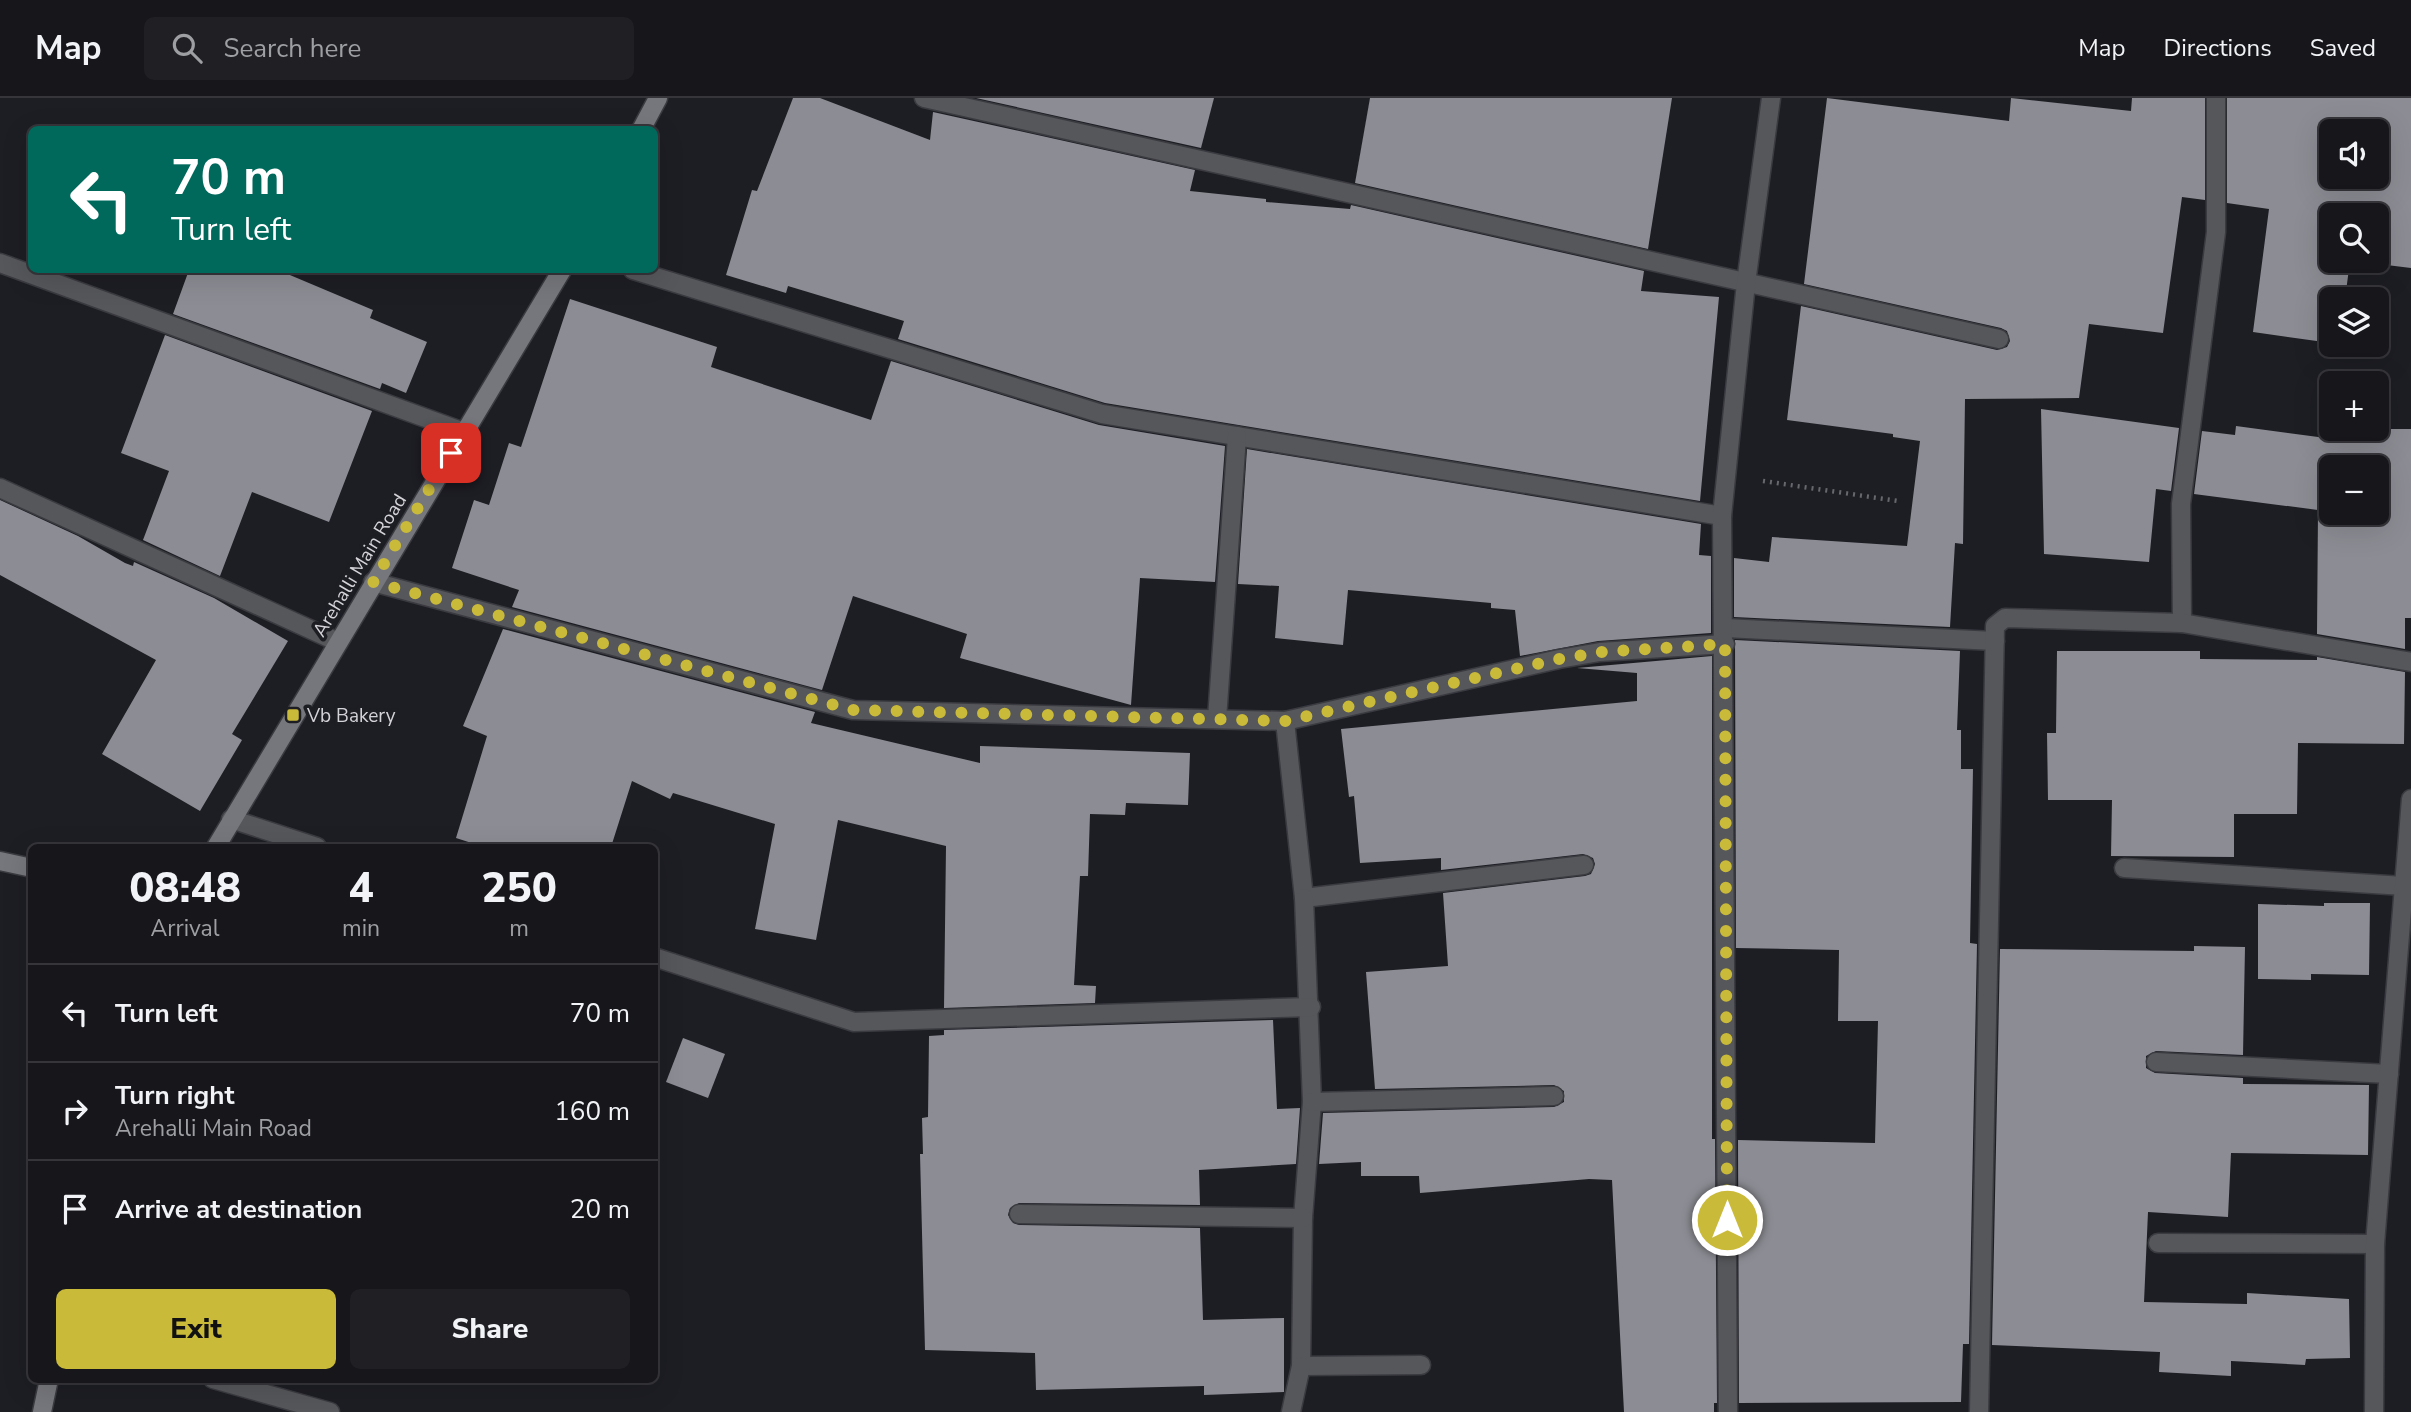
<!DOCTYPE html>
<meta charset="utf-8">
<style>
body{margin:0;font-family:"Nunito Sans",sans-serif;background:#1f1f24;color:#f1f3f6;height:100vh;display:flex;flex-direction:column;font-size:26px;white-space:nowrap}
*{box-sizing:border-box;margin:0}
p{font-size:23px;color:#9e9fa3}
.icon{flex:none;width:38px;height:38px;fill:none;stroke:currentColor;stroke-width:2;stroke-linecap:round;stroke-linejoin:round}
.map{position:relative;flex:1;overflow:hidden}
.sheet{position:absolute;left:28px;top:746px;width:630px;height:539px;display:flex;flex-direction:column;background:#16161b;border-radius:10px;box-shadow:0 7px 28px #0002,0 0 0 2px #35353a}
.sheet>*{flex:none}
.guide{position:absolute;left:28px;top:28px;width:630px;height:147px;border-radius:10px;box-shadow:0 7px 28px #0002,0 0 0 2px #35353a;background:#00695c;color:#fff;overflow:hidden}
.fabs{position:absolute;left:2319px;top:21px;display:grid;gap:14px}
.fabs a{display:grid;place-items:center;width:70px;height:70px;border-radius:10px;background:#16161b;box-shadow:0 7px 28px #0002,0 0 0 2px #35353a;font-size:35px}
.pin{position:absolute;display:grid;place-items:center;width:60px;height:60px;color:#fff;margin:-30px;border-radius:14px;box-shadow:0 4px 10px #0006}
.me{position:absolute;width:77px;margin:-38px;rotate:0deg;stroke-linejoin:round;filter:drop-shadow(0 0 5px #0008)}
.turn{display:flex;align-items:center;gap:24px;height:147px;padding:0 28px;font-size:32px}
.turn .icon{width:91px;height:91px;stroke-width:2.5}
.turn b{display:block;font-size:49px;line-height:60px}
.eta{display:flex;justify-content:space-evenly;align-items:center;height:119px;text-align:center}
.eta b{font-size:42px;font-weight:800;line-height:49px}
.cta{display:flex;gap:14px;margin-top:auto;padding:14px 28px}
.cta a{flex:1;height:80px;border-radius:10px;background:#caba3a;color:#111;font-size:28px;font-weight:800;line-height:80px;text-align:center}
.cta a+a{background:#1f1f24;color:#f1f3f6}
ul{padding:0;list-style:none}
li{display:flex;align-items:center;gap:21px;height:98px;padding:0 28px;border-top:2px solid #35353a}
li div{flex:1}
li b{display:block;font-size:26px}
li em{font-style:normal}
header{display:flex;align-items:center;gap:42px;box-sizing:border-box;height:98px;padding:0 35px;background:#16161b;border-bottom:2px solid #35353a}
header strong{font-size:33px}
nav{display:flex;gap:38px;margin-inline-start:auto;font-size:24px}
.search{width:490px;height:63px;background:#1f1f24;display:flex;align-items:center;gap:18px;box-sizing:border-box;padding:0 24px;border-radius:10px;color:#9e9fa3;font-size:26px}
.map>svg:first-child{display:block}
</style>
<header>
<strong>Map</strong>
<div class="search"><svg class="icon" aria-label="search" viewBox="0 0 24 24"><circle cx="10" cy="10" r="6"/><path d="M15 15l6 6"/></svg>Search here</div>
<nav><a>Map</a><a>Directions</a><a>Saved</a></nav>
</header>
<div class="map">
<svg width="2411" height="1314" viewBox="0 0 2411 1314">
<rect width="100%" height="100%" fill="#1d1d24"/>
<g fill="#8c8c94" fill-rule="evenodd">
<path d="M793,0H820L930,42L933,14L1195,72L1190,93L1266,101V104L1350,111L1351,107L1644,173L1641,193L1719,199L1700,403L1105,305L898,241L904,223L788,188L786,195L726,177L752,92L757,93Z"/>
<path d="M976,0H1214L1201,50Z"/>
<path d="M1370,0H1672L1648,151L1355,85Z"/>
<path d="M1827,0L2009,23L2011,0L2131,13L2132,0H2205V102L2182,99L2163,235L2089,226L2079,300L1965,301L1963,446L1955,445L1950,529L1734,519V460L1769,464L1772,439L1907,448L1920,343L1893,339V336L1787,322L1801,208L1997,252L2007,249L2010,243L2007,233L2001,230L1804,186Z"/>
<path d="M2227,0H2411V170L2354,163H2376V117H2331V163H2350L2345,201H2331V245L2253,234L2269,111L2227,105ZM2331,33H2376V79H2331Z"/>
<path d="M189,172H278L373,212L370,220L427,244L406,295L382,285L380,291L173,216Z"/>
<path d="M570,201L717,249L711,269L871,322L891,263L1099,327L1225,348L1215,484L1140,480L1131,607L960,560L967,536L853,498L822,592L512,509L519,492L452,470L474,402L489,407L509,345L521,349Z"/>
<path d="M165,237L372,313L329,424L252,394L220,478L143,442L169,373L121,355Z"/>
<path d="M2041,311L2179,330L2171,393L2156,391L2149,464L2044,456Z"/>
<path d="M2236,328L2356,344L2357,331H2411V520H2405V551L2317,536L2318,412L2194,396L2202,333L2235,337ZM2331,369H2376V415H2331Z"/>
<path d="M1247,351L1701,426L1699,457L1711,458V535L1598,543L1520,558L1515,512L1491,510V505L1348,492L1343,547L1275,540L1279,488L1238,486Z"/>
<path d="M0,402L78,438L125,465L133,468L134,464L214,500L288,543L232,636L242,642L200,713L102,656L156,562L0,477Z"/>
<path d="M503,531L815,614L811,625L980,665V648L1190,655L1188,707L1126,705L1125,717L1090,716L1088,778H1080L1074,887L1096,888L1095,905L944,910L946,748L838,722L816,842L755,831L775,726L673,695L670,701L632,683L611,749H484L456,740L487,638L463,628Z"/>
<path d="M1735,542L1960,553L1957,632H1961V671H1973L1970,845L1977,846L1969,1246H1963L1961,1304L1739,1305L1738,1042L1875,1045L1878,923H1838L1839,852L1736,850Z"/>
<path d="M2057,553H2200V561L2317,562V559L2405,574L2404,646L2298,645L2297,716H2234V759L2111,758L2112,702H2048L2047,635H2056Z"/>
<path d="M1712,558V1041H1715L1717,1305H1714V1314H1624L1612,1082L1589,1081L1420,1095L1419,1078H1361V1064L1319,1066L1323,1015L1554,1009L1564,1004V993L1554,987L1375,991L1366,874L1448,868L1443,795L1585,778L1591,776L1595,766L1593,760L1583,756L1441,772V760L1360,765L1354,698L1349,699L1341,631L1637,603V575L1577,570Z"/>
<path d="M2324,805H2370L2369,877L2311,876V882L2258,881V806L2324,808Z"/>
<path d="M2194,848L2245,849L2243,957L2156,953L2146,958V970L2155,975L2243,980V986L2369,987L2368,1057L2231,1055L2228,1119L2148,1114L2144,1204L2247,1206V1195L2349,1201L2350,1260L2306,1261L2305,1267L2231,1263V1278L2159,1274L2160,1254L1992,1247L2000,851L2194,853Z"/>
<path d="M1273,922L1277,1011L1300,1010L1296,1066L1199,1072L1200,1107L1019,1105L1010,1110L1008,1117L1013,1125L1019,1127L1200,1130L1203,1222L1284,1220V1294L1204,1297V1288L1036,1292L1035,1255L925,1252L920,1056H923L922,1020L928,1019L929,938L944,937V932Z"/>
<path d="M683,940L725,956L708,1000L666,984Z"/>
</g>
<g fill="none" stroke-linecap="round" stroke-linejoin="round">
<g stroke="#3a3a41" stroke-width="21">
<g id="street">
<path d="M924,0L1999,241"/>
<path d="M0,165L464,334"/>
<path d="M633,172L1102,316L1722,418"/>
<path d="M0,390L338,544"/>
<path d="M373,484L853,612L1285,623L1559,561L1600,554L1725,546"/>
<path d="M2182,525L2181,406L2216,134V0"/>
<path d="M1725,530L1995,543"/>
<path d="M1217,621L1237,338"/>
<path d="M1285,623L1304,800L1584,767"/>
<path d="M231,721L317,749"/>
<path d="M2124,770L2404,788"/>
<path d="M1304,800L1312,1004L1303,1120L1301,1268L1421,1267"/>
<path d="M654,859L854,924L1311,909"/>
<path d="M2156,964L2389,976"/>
<path d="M1312,1004L1554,998"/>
<path d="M1019,1116L1303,1120"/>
<path d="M2158,1145L2375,1146"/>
<path d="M213,1281L330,1314"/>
<path d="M1291,1314L1301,1268"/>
<path d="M1728,1314L1722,418L1746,185L1771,0"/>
<path d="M1979,1314L1995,528L2005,520L2182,525L2411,564"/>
<path d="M2374,1314L2375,1146L2411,701"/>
</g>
</g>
<g stroke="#3a3a41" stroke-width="21">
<g id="secondary">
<path d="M641,32L658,0"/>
<path d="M216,749L562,172"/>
<path d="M0,763L32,770"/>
<path d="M42,1314L49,1281"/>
</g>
</g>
<path stroke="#67676e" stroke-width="4.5" stroke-dasharray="2 5" stroke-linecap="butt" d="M1763,383L1898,403"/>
<use href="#street" stroke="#56575a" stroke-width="18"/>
<use href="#secondary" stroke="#76777c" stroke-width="18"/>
</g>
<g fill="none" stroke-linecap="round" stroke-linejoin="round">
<path stroke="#caba3a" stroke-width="12" stroke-dasharray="0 21.6" d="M451,355L373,484L853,612L1285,623L1559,561L1601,554L1725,546L1727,1122"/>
</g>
<rect fill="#caba3a" stroke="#1d1d24" stroke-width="2.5" x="286" y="610" width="14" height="14" rx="3.5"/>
<g text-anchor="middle" stroke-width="7" stroke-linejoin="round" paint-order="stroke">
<g font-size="19" fill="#d3d3d8" stroke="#1d1d24">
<text transform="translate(359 467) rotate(-59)" y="7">Arehalli Main Road</text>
</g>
<g font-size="19" fill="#d3d3d8" stroke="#1d1d24" text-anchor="start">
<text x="307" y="624">Vb Bakery</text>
</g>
</g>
</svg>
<div class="fabs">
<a><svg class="icon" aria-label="sound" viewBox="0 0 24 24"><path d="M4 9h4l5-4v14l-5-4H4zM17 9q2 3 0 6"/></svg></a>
<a><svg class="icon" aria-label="search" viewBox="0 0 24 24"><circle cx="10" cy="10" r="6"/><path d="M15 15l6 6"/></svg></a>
<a><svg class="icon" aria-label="layers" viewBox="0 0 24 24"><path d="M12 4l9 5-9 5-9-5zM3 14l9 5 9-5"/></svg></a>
<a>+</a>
<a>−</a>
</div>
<div class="pin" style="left:451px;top:355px;background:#d93025"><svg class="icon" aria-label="arrive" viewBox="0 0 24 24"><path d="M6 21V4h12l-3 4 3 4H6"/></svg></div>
<svg class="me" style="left:1727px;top:1122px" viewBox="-20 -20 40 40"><circle r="17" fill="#caba3a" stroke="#fff" stroke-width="3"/><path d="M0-11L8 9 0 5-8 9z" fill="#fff"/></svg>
<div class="guide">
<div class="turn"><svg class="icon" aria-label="left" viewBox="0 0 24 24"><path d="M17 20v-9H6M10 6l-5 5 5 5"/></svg><div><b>70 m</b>Turn left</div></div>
</div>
<section class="sheet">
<div class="eta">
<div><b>08:48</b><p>Arrival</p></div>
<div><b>4</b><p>min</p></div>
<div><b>250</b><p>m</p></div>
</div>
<ul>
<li><svg class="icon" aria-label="left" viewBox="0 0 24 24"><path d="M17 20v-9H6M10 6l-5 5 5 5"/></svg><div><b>Turn left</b></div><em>70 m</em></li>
<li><svg class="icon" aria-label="right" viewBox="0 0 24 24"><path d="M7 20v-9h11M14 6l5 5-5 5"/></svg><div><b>Turn right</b><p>Arehalli Main Road</p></div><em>160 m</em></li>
<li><svg class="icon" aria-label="arrive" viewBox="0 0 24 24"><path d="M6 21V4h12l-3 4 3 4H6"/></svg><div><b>Arrive at destination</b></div><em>20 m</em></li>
</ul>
<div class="cta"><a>Exit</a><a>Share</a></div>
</section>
</div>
